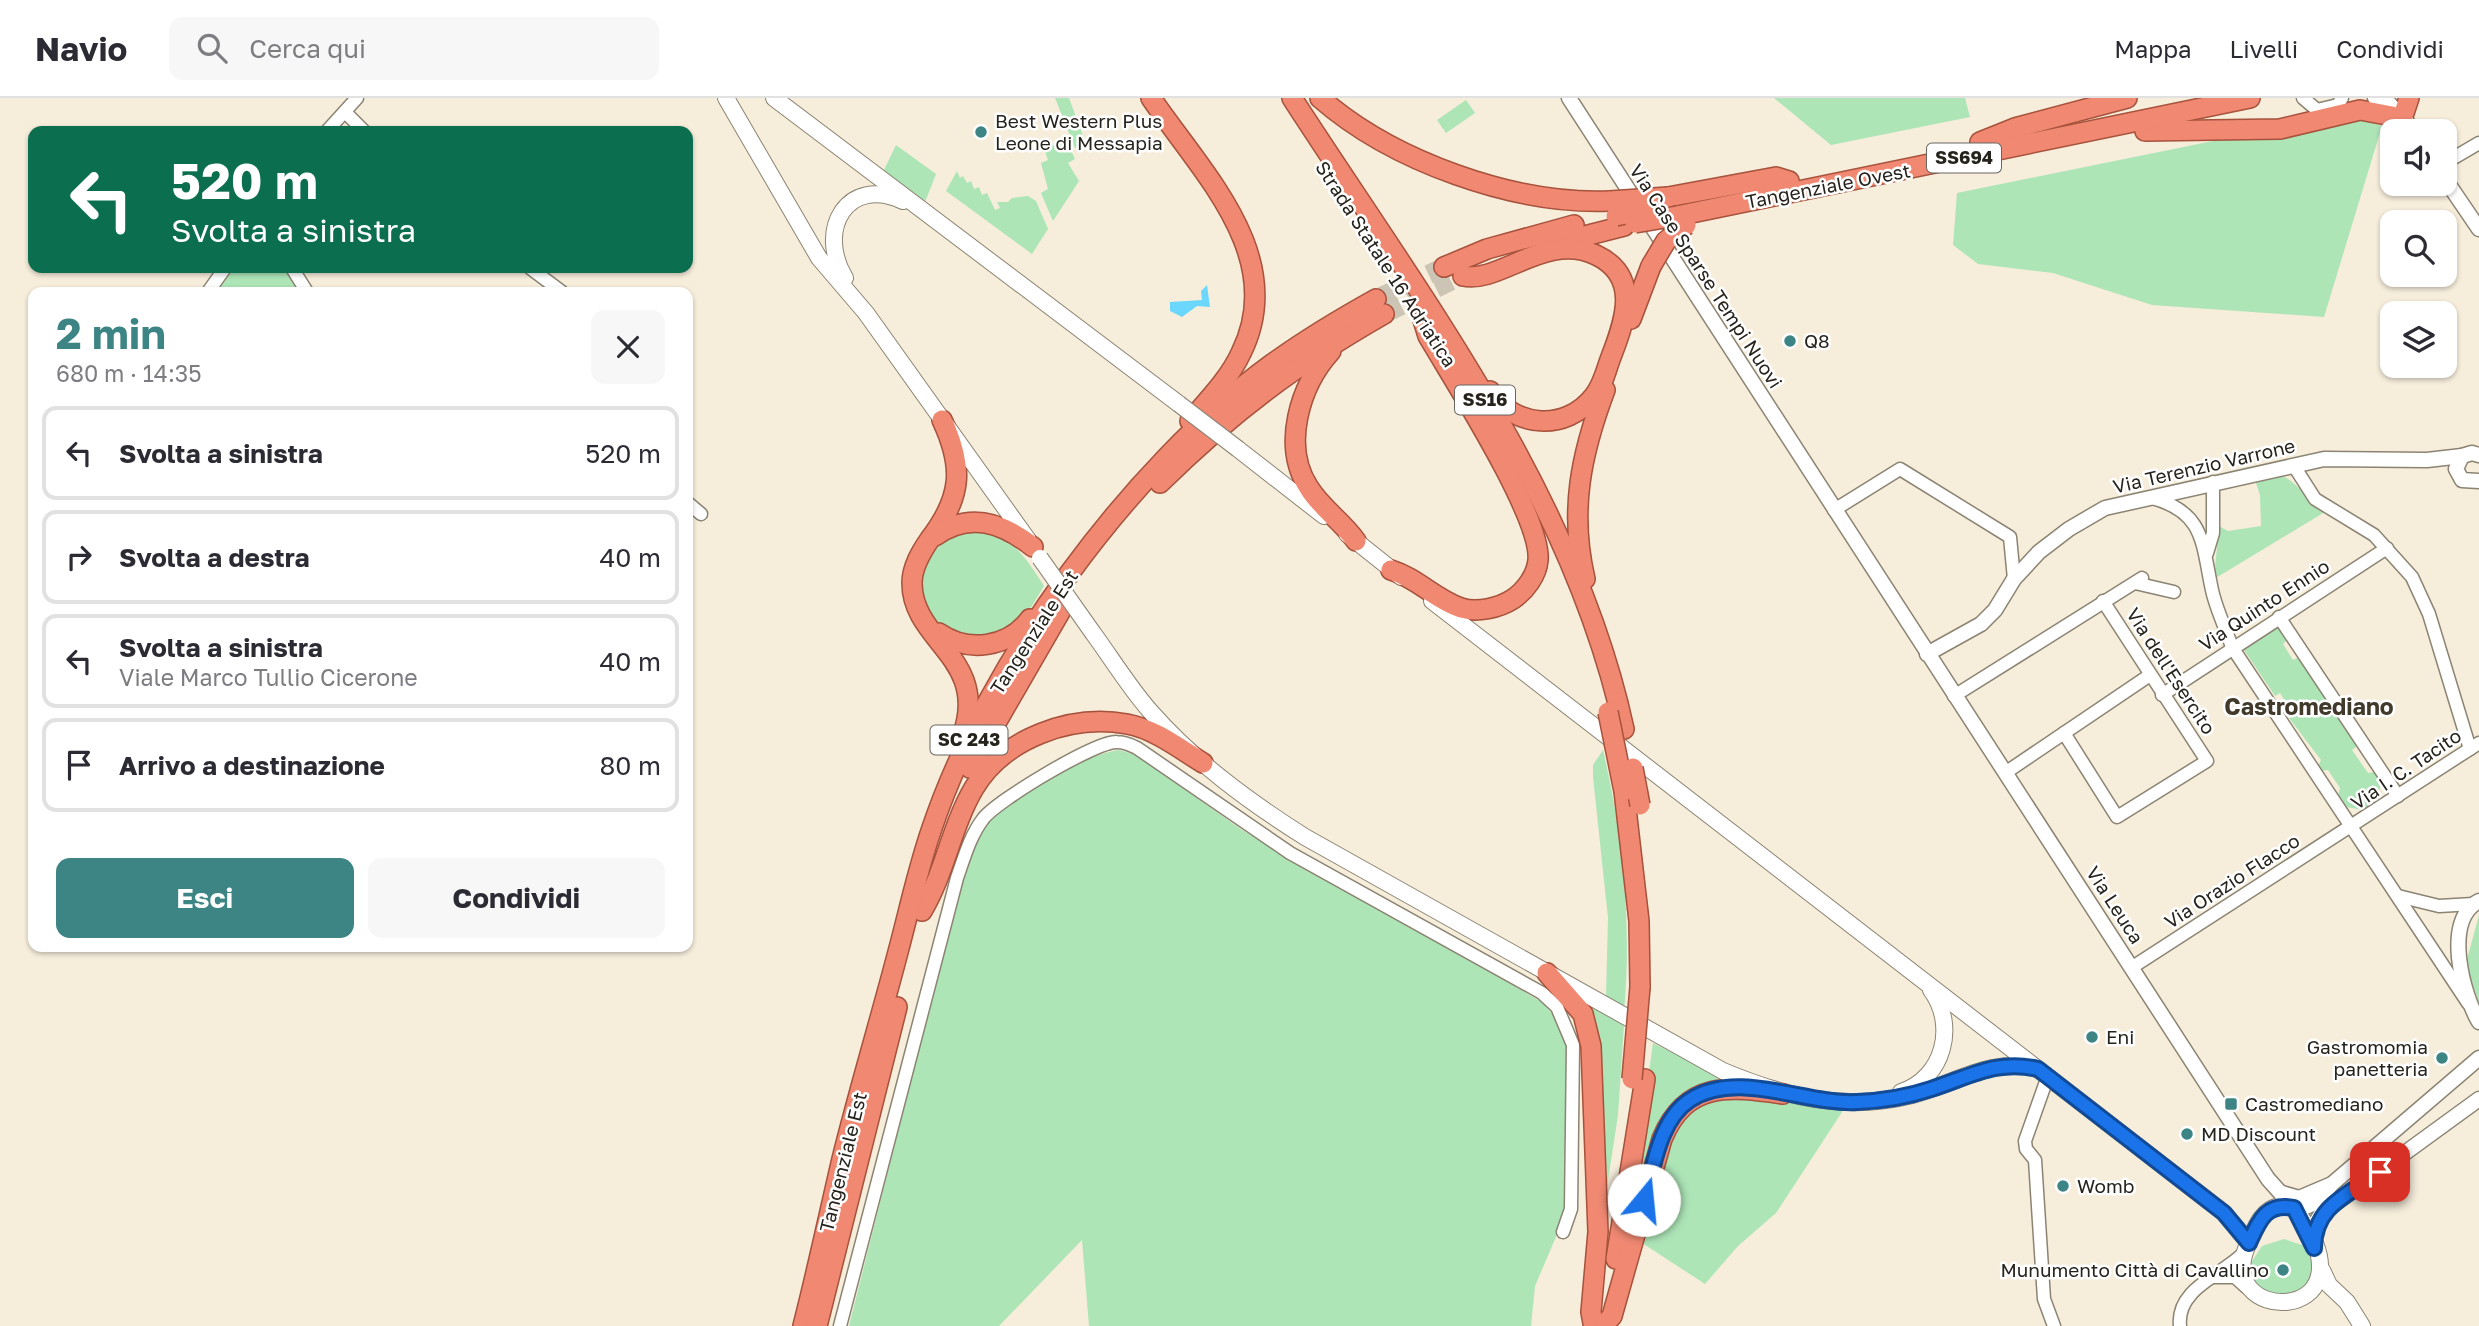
<!DOCTYPE html>
<html lang="it">
<meta charset="utf-8">
<style>
body{margin:0;font-family:"Golos Text",sans-serif;background:#f7f7f7;color:#2b2b33;height:100vh;display:flex;flex-direction:column;font-size:26px;white-space:nowrap}
*{box-sizing:border-box;margin:0}
p{font-size:23px;color:#7c7c81}
.icon{flex:none;width:38px;height:38px;fill:none;stroke:currentColor;stroke-width:2;stroke-linecap:round;stroke-linejoin:round}
.map{position:relative;flex:1;overflow:hidden}
.drawer{position:absolute;left:28px;top:189px;width:665px;height:665px;display:flex;flex-direction:column;background:#fff;border-radius:14px;box-shadow:0 2px 5px #0004}
.drawer>*{flex:none}
.guide{position:absolute;left:28px;top:28px;width:665px;height:147px;border-radius:14px;box-shadow:0 2px 5px #0004;background:#0b6e4f;color:#fff;overflow:hidden}
.buttons{position:absolute;left:2380px;top:21px;display:grid;gap:14px}
.buttons a{display:grid;place-items:center;width:77px;height:77px;border-radius:14px;background:#fff;box-shadow:0 2px 5px #0004;font-size:35px}
.pin{position:absolute;display:grid;place-items:center;width:60px;height:60px;color:#fff;margin:-30px;border-radius:14px;box-shadow:0 4px 10px #0006}
.me{position:absolute;width:77px;margin:-38px;rotate:17deg;stroke-linejoin:round;filter:drop-shadow(0 0 5px #0008)}
.turn{display:flex;align-items:center;gap:24px;height:147px;padding:0 28px;font-size:32px}
.turn .icon{width:91px;height:91px;stroke-width:2.5}
.turn b{display:block;font-size:49px;line-height:60px}
.round{display:grid;place-items:center;flex:none;width:74px;height:74px;border-radius:14px;background:#f7f7f7}
.overview{display:flex;align-items:center;justify-content:space-between;height:119px;padding:0 28px}
h1{font-size:42px;font-weight:700;line-height:52px;color:#3c8584}
.action{display:flex;gap:14px;margin-top:auto;padding:14px 28px}
.action a{flex:1;height:80px;border-radius:14px;background:#3c8584;color:#fff;font-size:28px;font-weight:700;line-height:80px;text-align:center}
.action a+a{background:#f7f7f7;color:#2b2b33}
ul{padding:0;list-style:none}
li{display:flex;align-items:center;gap:21px;height:94px;margin:0 14px 10px;padding:0 14px;border:4px solid #e1e1e2;border-radius:14px}
li div{flex:1}
li b{display:block;font-size:26px}
li em{font-style:normal}
header{display:flex;align-items:center;gap:42px;box-sizing:border-box;height:98px;padding:0 35px;background:#fff;border-bottom:2px solid #e1e1e2}
header strong{font-size:33px}
nav{display:flex;gap:38px;margin-inline-start:auto;font-size:24px}
.search{width:490px;height:63px;background:#f7f7f7;display:flex;align-items:center;gap:18px;box-sizing:border-box;padding:0 24px;border-radius:14px;color:#7c7c81;font-size:26px}
.map>svg:first-child{display:block}
</style>
<header>
<strong>Navio</strong>
<div class="search"><svg class="icon" aria-label="search" viewBox="0 0 24 24"><circle cx="10" cy="10" r="6"/><path d="M15 15l6 6"/></svg>Cerca qui</div>
<nav><a>Mappa</a><a>Livelli</a><a>Condividi</a></nav>
</header>
<div class="map">
<svg width="2479" height="1228" viewBox="0 0 2479 1228">
<rect width="100%" height="100%" fill="#f6eddb"/>
<g fill="#ade5b7">
<path d="M1055,0H1069L1086,46L1075,50Z"/>
<path d="M1774,0H1965L1970,19L1831,47Z"/>
<path d="M1466,2L1475,15L1446,35L1437,22Z"/>
<path d="M2364,22L2382,28L2324,219L2152,207L2053,175L1978,166L1953,147L1957,95L2218,42L2280,37Z"/>
<path d="M1066,42L1075,61L1068,65L1079,83L1053,123L1041,95L1048,91L1041,65L1048,62L1044,51Z"/>
<path d="M896,47L936,76L925,104L883,74Z"/>
<path d="M957,73L960,80L963,78L967,85L971,83L974,91L979,89L982,97L987,95L995,112L1000,110L997,104H1008L1012,100L1028,98L1036,103L1048,131L1032,156L946,93Z"/>
<path d="M234,170H288L303,194H217Z"/>
<path d="M2278,376C2298,383 2307,403 2325,414L2214,481L2219,428L2228,433L2261,428L2260,397L2255,382Z"/>
<path d="M984,432C1015,441 1027,462 1044,488C1036,501 1028,516 1016,528C1011,532 1003,534 997,537C920,569 884,437 984,432Z"/>
<path d="M2277,526L2287,542L2283,546L2293,562L2299,559L2357,648L2352,652L2368,675L2374,674L2381,685L2378,700L2363,712L2346,709L2338,697L2340,690L2328,672L2321,673L2318,668L2321,662L2289,620L2293,616L2280,595L2275,598L2242,549Z"/>
<path d="M1119,652L1136,657L1242,732L1542,904L1556,920L1568,954L1567,1113L1535,1188L1531,1228H1089L1082,1142L999,1228H849L957,799C965,773 971,745 987,723C1005,700 1090,655 1119,652Z"/>
<path d="M1603,652C1623,738 1632,825 1624,914L1607,903L1606,897L1608,820L1593,679V667Z"/>
<path d="M2479,817V905L2466,865Z"/>
<path d="M1584,904L1624,927L1618,1017L1603,1115Z"/>
<path d="M1653,945L1732,984L1682,1002L1627,1133Z"/>
<path d="M1718,997L1844,1011L1776,1115L1738,1148L1705,1186L1639,1143L1660,1061L1683,1016Z"/>
<path d="M2284,1141L2305,1148L2317,1166L2293,1210L2269,1208L2259,1201L2249,1168L2262,1148Z"/>
</g>
<path fill="#6bd7fc" d="M1207,187L1210,209L1197,208L1182,219L1170,213V204L1202,202L1201,193Z"/>
<g fill="none" stroke-linecap="round" stroke-linejoin="round">
<g stroke="#ccc5b5" stroke-width="19" stroke-dasharray="19 10" stroke-linecap="butt">
<path d="M1376,201L1444,169"/>
<path d="M1384,216L1451,183"/>
</g>
<g stroke="#8c8473" stroke-width="15">
<g id="minor">
<path d="M2303,0L2317,12L2338,7L2342,0"/>
<path d="M345,14L364,33"/>
<path d="M327,33L357,0"/>
<path d="M2445,62H2450L2479,45"/>
<path d="M292,170L307,194"/>
<path d="M530,170L562,194"/>
<path d="M208,194L225,170"/>
<path d="M2294,368L2315,401L2374,437L2412,479L2429,516L2470,651"/>
<path d="M2152,400C2205,414 2202,446 2212,492C2216,511 2226,531 2232,549L2468,905"/>
<path d="M688,405L701,416"/>
<path d="M1834,412L1900,371L2010,439L2014,481"/>
<path d="M2207,455L2213,435V384"/>
<path d="M2135,485L2174,494"/>
<path d="M2279,519L2398,698"/>
<path d="M2162,597L2387,450"/>
<path d="M1954,598L2142,480"/>
<path d="M2064,635L2117,719L2207,663L2103,503"/>
<path d="M2005,675L2150,577"/>
<path d="M2398,798L2439,808L2473,806"/>
<path d="M2131,870L2479,645"/>
<path d="M2048,978L2025,1043L2026,1051L2035,1062L2044,1201L2054,1228"/>
<path d="M2213,1179H2235L2246,1189"/>
<path d="M840,1228L957,780C964,760 970,738 983,721C996,703 1096,643 1117,644C1124,644 1131,647 1137,650L1290,755L1542,895L1557,909L1573,947L1571,1111L1563,1134"/>
<path d="M2180,1228C2176,1190 2223,1177 2245,1154"/>
</g>
</g>
<g stroke="#8c8473" stroke-width="17">
<g id="tertiary">
<path d="M1569,0L2268,1081L2294,1110C2312,1112 2321,1099 2332,1086"/>
<path d="M2375,0L2387,3L2415,33"/>
<path d="M2385,12L2405,33"/>
<path d="M2445,81L2479,131"/>
<path d="M2479,357L2472,355L2462,358L2456,371L2462,382L2479,383"/>
<path d="M1927,556L1981,526L1995,512L2014,481L2039,454L2069,431L2105,410L2324,361L2427,362L2462,358"/>
<path d="M2479,803C2442,822 2463,897 2479,924"/>
<path d="M2282,1095L2299,1100L2332,1086L2479,960"/>
<path d="M2314,1148L2316,1124L2321,1116L2479,1001"/>
</g>
</g>
<g stroke="#8c8473" stroke-width="18">
<g id="secondary">
<path d="M726,0L819,160L866,215L1028,442"/>
<path d="M774,0L1179,306"/>
<path d="M845,180C816,132 847,77 903,103"/>
<path d="M1238,351L1324,418"/>
<path d="M1347,436L1401,479"/>
<path d="M1432,503L2224,1115L2249,1145"/>
<path d="M1093,535C1112,561 1129,589 1150,613C1195,664 1248,703 1305,739L1723,973C1785,999 1845,1014 1912,997C1955,986 1989,960 2036,970"/>
<path d="M1901,994C1944,980 1957,927 1931,892"/>
<path d="M2279,1108L2294,1110L2300,1118C2376,1228 2208,1228 2249,1144C2256,1128 2261,1113 2279,1108Z"/>
<path d="M2322,1172L2329,1187L2347,1204L2362,1228"/>
</g>
</g>
<g stroke="#a7523c" stroke-width="22">
<g id="trunk">
<path d="M1151,0C1202,75 1289,159 1241,255C1229,281 1208,302 1190,323"/>
<path d="M1292,0C1420,198 1573,396 1624,631"/>
<path d="M1320,0C1392,63 1514,107 1610,103"/>
<path d="M2403,18L2409,0"/>
<path d="M2145,33L2280,31L2360,12L2392,18"/>
<path d="M1980,44L2015,30L2127,0"/>
<path d="M1668,99L1776,79L1789,83"/>
<path d="M1677,118L2250,0"/>
<path d="M1557,145L1624,128"/>
<path d="M1444,169L1487,151L1574,127"/>
<path d="M1463,178C1500,186 1546,133 1596,157C1641,178 1625,223 1611,259C1606,272 1603,287 1594,298C1566,334 1514,330 1490,293"/>
<path d="M1631,221L1651,168"/>
<path d="M1331,253C1300,287 1281,348 1309,390C1321,410 1342,423 1356,443"/>
<path d="M942,322C964,369 962,399 930,441C921,454 912,469 912,485C912,543 989,560 963,636"/>
<path d="M1160,385C1233,313 1295,267 1384,216"/>
<path d="M935,438C970,413 1003,425 1033,449"/>
<path d="M1391,472C1417,480 1436,502 1461,510C1477,515 1499,510 1513,501C1525,493 1537,477 1538,462C1542,419 1453,281 1428,238L1423,222"/>
<path d="M1585,481C1569,413 1581,356 1605,292"/>
<path d="M939,535C968,555 1008,550 1030,521"/>
<path d="M970,670L1060,514"/>
<path d="M1624,693L1639,823L1640,889"/>
<path d="M922,813C945,775 951,729 974,690C1004,640 1071,616 1127,626C1155,631 1180,651 1203,665"/>
<path d="M1547,875L1583,916L1591,948L1598,1134L1591,1214L1593,1225"/>
<path d="M1616,1161L1645,981"/>
<path d="M1605,1226L1612,1218L1662,1041C1686,983 1729,988 1783,996"/>
<path d="M803,1228C817,1173 829,1117 842,1061C859,992 880,923 898,854C909,813 918,770 932,730C988,564 1131,369 1272,266C1305,242 1340,221 1376,201"/>
<path d="M817,1228L897,909"/>
</g>
</g>
<use href="#minor" stroke="#fff" stroke-width="12"/>
<use href="#tertiary" stroke="#fff" stroke-width="14"/>
<use href="#secondary" stroke="#fff" stroke-width="16"/>
<use href="#trunk" stroke="#f08872" stroke-width="19"/>
<g stroke="#8c8473" stroke-width="18" stroke-linecap="butt">
<g id="secondary-bridge">
<path d="M1179,306L1238,351"/>
<path d="M1040,460L1093,535"/>
</g>
</g>
<g stroke="#a7523c" stroke-width="22" stroke-linecap="butt">
<g id="trunk-bridge">
<path d="M1610,103L1668,99"/>
<path d="M1616,118L1652,111"/>
<path d="M1635,125L1677,118"/>
<path d="M1651,168L1666,143L1686,127"/>
<path d="M1608,614L1624,693"/>
<path d="M1633,670L1640,707"/>
<path d="M1632,981L1640,889"/>
</g>
</g>
<use href="#secondary-bridge" stroke="#fff" stroke-width="16"/>
<use href="#trunk-bridge" stroke="#f08872" stroke-width="19"/>
</g>
<g fill="none" stroke-linecap="round" stroke-linejoin="round">
<g stroke="#114b97" stroke-width="18">
<path id="route" d="M1644,1102C1654,1069 1659,1022 1690,1002C1738,971 1805,1007 1857,1004C1882,1003 1907,999 1931,991C1969,979 1997,961 2038,971L2224,1115L2249,1145C2259,1123 2266,1104 2294,1110L2314,1150C2314,1108 2348,1097 2380,1074"/>
</g>
<use href="#route" stroke="#1a73e8" stroke-width="12"/>
</g>
<g fill="#3c8584" stroke="#fff" stroke-width="2.5">
<circle cx="981" cy="34" r="7"/>
<circle cx="1790" cy="243" r="7"/>
<circle cx="2092" cy="939" r="7"/>
<circle cx="2442" cy="960" r="7"/>
<rect x="2224" y="999" width="14" height="14" rx="3.5"/>
<circle cx="2187" cy="1036" r="7"/>
<circle cx="2063" cy="1088" r="7"/>
<circle cx="2283" cy="1172" r="7"/>
</g>
<g text-anchor="middle" stroke-width="5" stroke-linejoin="round" paint-order="stroke">
<g fill="#fff" stroke="#676560" stroke-width="2">
<rect x="1927" y="45.5" width="74" height="29" rx="5"/>
<rect x="1455" y="287.5" width="60" height="29" rx="5"/>
<rect x="930.5" y="627.5" width="77" height="29" rx="5"/>
</g>
<g font-size="18" font-weight="bold" fill="#26231c">
<text x="1964" y="66">SS694</text>
<text x="1485" y="308">SS16</text>
<text x="969" y="648">SC 243</text>
</g>
<g font-size="19" fill="#26231c" stroke="#fff" text-anchor="start">
<text x="995" y="30">Best Western Plus<tspan x="995" dy="22">Leone di Messapia</tspan></text>
<text x="1804" y="250">Q8</text>
<text x="2106" y="946">Eni</text>
<text x="2428" y="956" text-anchor="end">Gastromomia<tspan x="2428" dy="22">panetteria</tspan></text>
<text x="2245" y="1013">Castromediano</text>
<text x="2201" y="1043">MD Discount</text>
<text x="2077" y="1095">Womb</text>
<text x="2269" y="1179" text-anchor="end">Munumento Città di Cavallino</text>
</g>
<g font-size="19" fill="#26231c" stroke="#fff">
<text transform="translate(1828 88) rotate(-11)" y="7">Tangenziale Ovest</text>
<text transform="translate(1386 166) rotate(57)" y="7">Strada Statale 16 Adriatica</text>
<text transform="translate(1706 178) rotate(57)" y="7">Via Case Sparse Tempi Nuovi</text>
<text transform="translate(2204 368) rotate(-13)" y="7">Via Terenzio Varrone</text>
<text transform="translate(2264 507) rotate(-33)" y="7">Via Quinto Ennio</text>
<text transform="translate(1034 534) rotate(-57)" y="7">Tangenziale Est</text>
<text transform="translate(2171 573) rotate(57)" y="7">Via dell'Esercito</text>
<text transform="translate(2406 671) rotate(-34)" y="7">Via I. C. Tacito</text>
<text transform="translate(2232 783) rotate(-33)" y="7">Via Orazio Flacco</text>
<text transform="translate(2115 807) rotate(57)" y="7">Via Leuca</text>
<text transform="translate(843 1064) rotate(-76)" y="7">Tangenziale Est</text>
</g>
<g font-size="23" font-weight="bold" fill="#413a2b" stroke="#fff">
<text x="2309" y="617">Castromediano</text>
</g>
</g>
</svg>
<div class="buttons">
<a><svg class="icon" aria-label="sound" viewBox="0 0 24 24"><path d="M4 9h4l5-4v14l-5-4H4zM17 9q2 3 0 6"/></svg></a>
<a><svg class="icon" aria-label="search" viewBox="0 0 24 24"><circle cx="10" cy="10" r="6"/><path d="M15 15l6 6"/></svg></a>
<a><svg class="icon" aria-label="layers" viewBox="0 0 24 24"><path d="M12 4l9 5-9 5-9-5zM3 14l9 5 9-5"/></svg></a>
</div>
<div class="pin" style="left:2380px;top:1074px;background:#d93025"><svg class="icon" aria-label="arrive" viewBox="0 0 24 24"><path d="M6 21V4h12l-3 4 3 4H6"/></svg></div>
<svg class="me" style="left:1644px;top:1102px" viewBox="-20 -20 40 40"><circle r="19" fill="#fff"/><path d="M0-13L10 11 0 6-10 11z" fill="#1a73e8"/></svg>
<div class="guide">
<div class="turn"><svg class="icon" aria-label="left" viewBox="0 0 24 24"><path d="M17 20v-9H6M10 6l-5 5 5 5"/></svg><div><b>520 m</b>Svolta a sinistra</div></div>
</div>
<section class="drawer">
<div class="overview"><div><h1>2 min</h1><p>680 m · 14:35</p></div><a class="round"><svg class="icon" aria-label="close" viewBox="0 0 24 24"><path d="M6 6l12 12M18 6L6 18"/></svg></a></div>
<ul>
<li><svg class="icon" aria-label="left" viewBox="0 0 24 24"><path d="M17 20v-9H6M10 6l-5 5 5 5"/></svg><div><b>Svolta a sinistra</b></div><em>520 m</em></li>
<li><svg class="icon" aria-label="right" viewBox="0 0 24 24"><path d="M7 20v-9h11M14 6l5 5-5 5"/></svg><div><b>Svolta a destra</b></div><em>40 m</em></li>
<li><svg class="icon" aria-label="left" viewBox="0 0 24 24"><path d="M17 20v-9H6M10 6l-5 5 5 5"/></svg><div><b>Svolta a sinistra</b><p>Viale Marco Tullio Cicerone</p></div><em>40 m</em></li>
<li><svg class="icon" aria-label="arrive" viewBox="0 0 24 24"><path d="M6 21V4h12l-3 4 3 4H6"/></svg><div><b>Arrivo a destinazione</b></div><em>80 m</em></li>
</ul>
<div class="action"><a>Esci</a><a>Condividi</a></div>
</section>
</div>
